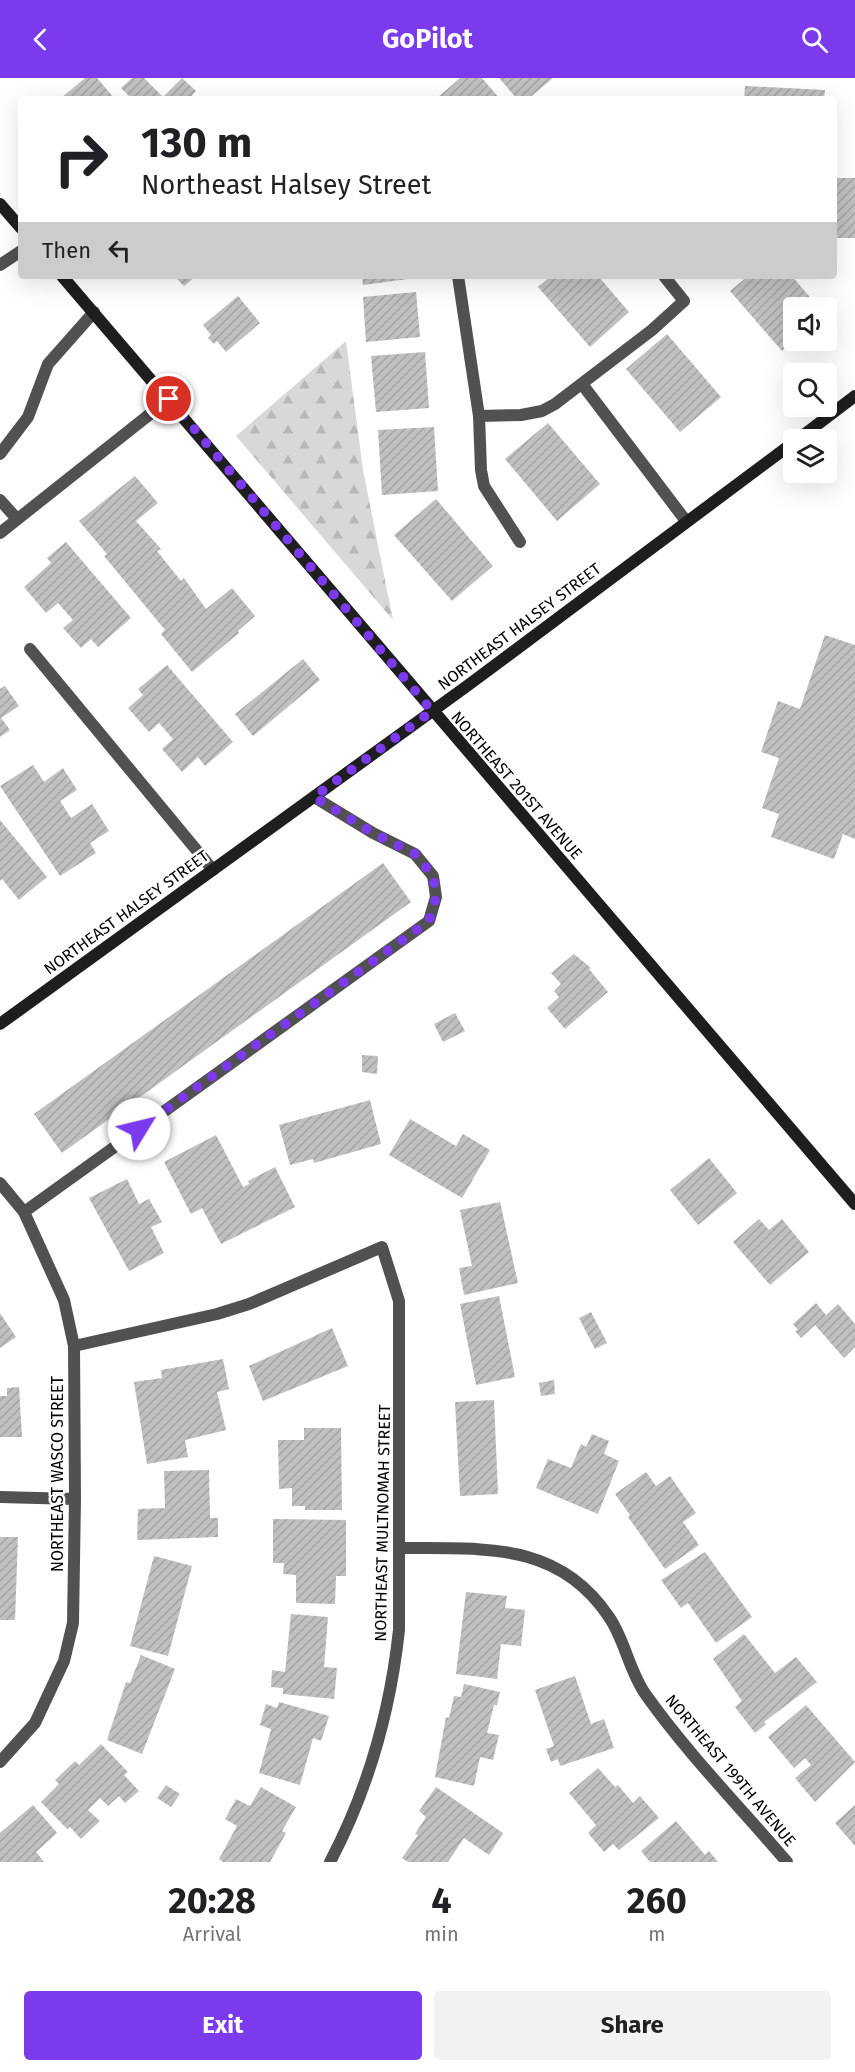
<!DOCTYPE html>
<style>
body{margin:0;font-family:"Fira Sans",sans-serif;background:#f2f2f2;color:#202124;height:100vh;display:flex;flex-direction:column;font-size:22px;white-space:nowrap}
*{box-sizing:border-box;margin:0}
p{font-size:20px;color:#757577}
.icon{flex:none;width:33px;height:33px;fill:none;stroke:currentColor;stroke-width:2;stroke-linecap:round;stroke-linejoin:round}
.map{position:relative;height:1784px;overflow:hidden}
.details{display:flex;flex-direction:column;background:#fff;flex:1}
.details>*{flex:none}
.banner{position:absolute;left:18px;top:18px;width:819px;height:183px;border-radius:6px;box-shadow:0 6px 24px #0002;background:#fff;color:#202124;overflow:hidden}
.tools{position:absolute;left:783px;top:219px;display:grid;gap:12px}
.tools a{display:grid;place-items:center;width:54px;height:54px;border-radius:6px;background:#fff;box-shadow:0 6px 24px #0002;font-size:30px}
.pin{position:absolute;display:grid;place-items:center;width:51px;height:51px;color:#fff;margin:-26px;border:3px solid #fff;border-radius:50%;box-shadow:0 2px 6px #0007}
.me{position:absolute;width:66px;margin:-33px;rotate:54deg;stroke-linejoin:round;filter:drop-shadow(0 0 4px #0008)}
.turn{display:flex;align-items:center;gap:21px;height:126px;padding:0 24px;font-size:27px}
.turn .icon{width:78px;height:78px;stroke-width:2.5}
.turn b{display:block;font-size:42px;line-height:51px}
.then{display:flex;align-items:center;height:57px;padding:0 24px;background:#0003;gap:12px;font-size:22px}
.eta{display:flex;justify-content:space-evenly;align-items:center;height:102px;text-align:center}
.eta b{font-size:36px;font-weight:700;line-height:42px}
.action{display:flex;gap:12px;margin-top:auto;padding:12px 24px}
.action a{flex:1;height:69px;border-radius:6px;background:#7c3aed;color:#fff;font-size:24px;font-weight:700;line-height:69px;text-align:center}
.action a+a{background:#f2f2f2;color:#202124}
header{display:flex;justify-content:space-between;align-items:center;height:78px;padding:0 24px;background:#7c3aed;color:#fff;font-size:27px;font-weight:700}
.map>svg:first-child{display:block}
</style>
<header><svg class="icon" aria-label="back" viewBox="0 0 24 24"><path d="M15 5l-7 7 7 7"/></svg>GoPilot<svg class="icon" aria-label="search" viewBox="0 0 24 24"><circle cx="10" cy="10" r="6"/><path d="M15 15l6 6"/></svg></header>
<div class="map">
<svg width="855" height="1784" viewBox="0 0 855 1784">
<defs>
<pattern id="forest-firs" width="22" height="20" patternUnits="userSpaceOnUse" patternTransform="scale(1.5)"><rect width="22" height="20" fill="#d8d8d8"/><path d="M5 1l3.5 6h-7zM16 11l3.5 6h-7z" fill="#b8b8b8"/></pattern>
<pattern id="building-hatch" width="6" height="6" patternUnits="userSpaceOnUse" patternTransform="scale(1.5)"><rect width="6" height="6" fill="#c0c0c0"/><path d="M-1 1l2-2M0 6l6-6M5 7l2-2" fill="none" stroke="#a3a3a3"/></pattern>
</defs>
<rect width="100%" height="100%" fill="#fff"/>
<path fill="url(#forest-firs)" d="M346,263L363,392L393,542L236,358Z"/>
<g fill="url(#building-hatch)">
<path d="M85,0H97L115,21H60Z"/>
<path d="M132,0H144L163,19L182,0L196,13L189,21H132L121,10Z"/>
<path d="M460,0H482L500,21H436Z"/>
<path d="M499,0H553L528,21H517Z"/>
<path d="M745,8L825,12L824,21H744Z"/>
<rect x="834" y="100" width="21" height="60"/>
<path d="M174,198H196L184,208Z"/>
<path d="M362,198H414L415,200L363,207Z"/>
<path d="M551,198H598L629,234L590,269L538,209Z"/>
<path d="M748,198H792L819,230H794V263L782,273L730,213Z"/>
<path d="M416,214L420,259L366,264L363,219Z"/>
<path d="M238,218L260,245L226,274L217,263L214,266L208,260L211,257L203,247Z"/>
<path d="M667,256L721,319L680,354L626,291Z"/>
<path d="M425,274L429,330L376,334L371,278Z"/>
<path d="M548,345L600,406L557,443L505,381Z"/>
<path d="M434,349L438,413L382,417L378,352Z"/>
<path d="M135,398L158,425L136,443L161,471L157,473L181,503L184,500L206,531L232,510L255,538L238,553L239,555L192,594L161,556L165,552L104,478L107,476L79,443Z"/>
<path d="M436,421L493,488L452,523L394,457Z"/>
<path d="M66,464L131,540L98,569L91,561L81,570L63,550L73,542L58,525L46,535L24,509L51,485L47,480Z"/>
<path d="M825,557L855,567V761L843,756L834,781L771,759L779,736L762,730L779,680L761,674L778,623L800,631Z"/>
<path d="M303,581L320,602L253,658L235,636Z"/>
<path d="M167,587L233,664L205,688L198,679L182,694L162,671L173,661L159,645L149,654L128,630L143,617L138,611Z"/>
<path d="M5,608L19,628L1,640L10,652L0,659V611Z"/>
<path d="M33,687L44,704L63,690L77,712L60,723L71,740L92,726L109,753L90,765L96,775L60,798L0,708Z"/>
<path d="M0,742L47,799L19,822L2,801L0,803Z"/>
<path d="M383,785L411,824L62,1075L34,1036Z"/>
<path d="M574,876L591,890L589,891L608,914L565,951L547,930L559,919L554,913L561,906L551,895Z"/>
<path d="M455,935L465,953L443,964L434,946Z"/>
<path d="M362,977L378,978L377,996L362,994Z"/>
<path d="M370,1022L381,1066L314,1085L313,1081L290,1087L279,1047Z"/>
<path d="M410,1041L456,1068L463,1056L490,1072L462,1120L389,1077Z"/>
<path d="M216,1057L243,1109L249,1106L248,1103L275,1089L295,1129L221,1166L202,1130L191,1136L164,1084Z"/>
<path d="M709,1080L737,1115L698,1147L670,1112Z"/>
<path d="M127,1101L139,1126L149,1121L162,1144L151,1149L164,1175L129,1193L89,1120Z"/>
<path d="M500,1124L518,1205L464,1217L459,1190L472,1188L460,1132Z"/>
<path d="M759,1141L769,1152L782,1141L809,1174L770,1207L733,1164Z"/>
<path d="M499,1218L515,1299L476,1307L460,1226Z"/>
<path d="M816,1225L826,1237L838,1226L855,1246V1269L844,1280L815,1247L801,1260L795,1253L798,1252L793,1246Z"/>
<path d="M591,1234L607,1265L595,1271L579,1240Z"/>
<path d="M0,1235L16,1259L0,1270Z"/>
<path d="M332,1250L348,1288L263,1323L249,1288Z"/>
<path d="M223,1281L229,1311L217,1314L226,1352L185,1362L188,1379L147,1386L134,1304L162,1300L161,1292Z"/>
<path d="M554,1302L555,1316L541,1318L539,1305Z"/>
<path d="M19,1309L22,1359H0V1318H7V1310Z"/>
<path d="M494,1322L498,1416L460,1418L455,1324Z"/>
<path d="M304,1350H341L342,1432H305V1428H292V1410L279,1411L278,1362H304Z"/>
<path d="M592,1356L609,1363L604,1376L619,1383L598,1436L536,1410L548,1381L571,1390L581,1366L586,1369Z"/>
<path d="M209,1392L210,1440H218V1459L137,1462L138,1431L165,1430L164,1393Z"/>
<path d="M646,1394L656,1408L670,1398L696,1435L683,1444L699,1467L665,1491L628,1439L630,1437L615,1416Z"/>
<path d="M273,1441L346,1442V1498H336L335,1526L296,1525V1497L283,1496L284,1485H273Z"/>
<path d="M0,1459H18L15,1542H0Z"/>
<path d="M705,1474L752,1539L716,1565L688,1525L681,1530L661,1502Z"/>
<path d="M154,1478L192,1488L168,1578L130,1568Z"/>
<path d="M466,1514L507,1518L505,1530L525,1532L521,1568L501,1566L497,1601L456,1596Z"/>
<path d="M291,1536L328,1539L324,1589L337,1590L334,1621L283,1616V1610L271,1609L272,1592L285,1594Z"/>
<path d="M744,1556L775,1595L796,1579L817,1604L764,1644L766,1646L755,1655L735,1629L742,1623L713,1581Z"/>
<path d="M141,1577L175,1591L142,1676L107,1662L126,1604L130,1605Z"/>
<path d="M575,1598L591,1646L604,1641L614,1670L560,1688L558,1681L551,1684L546,1671L554,1668L535,1612Z"/>
<path d="M464,1606L500,1614L497,1627H494L487,1655L499,1657L493,1682L480,1679L474,1708L435,1699L446,1639L449,1640L454,1618L461,1619Z"/>
<path d="M279,1624L329,1638L321,1663L313,1660L300,1707L259,1695L271,1651L260,1647L266,1626L277,1630Z"/>
<path d="M806,1627L855,1684L815,1724L795,1700L811,1687L805,1680L794,1690L768,1659Z"/>
<path d="M101,1666L128,1694L124,1697L139,1713L125,1725L119,1718L108,1728L100,1720L88,1732L100,1743L81,1761L70,1749L67,1751L41,1724L59,1706L55,1702L75,1683L79,1687Z"/>
<path d="M598,1690L615,1709L618,1707L633,1725L640,1718L659,1740L619,1772L613,1766L604,1774L588,1755L596,1747L569,1715Z"/>
<path d="M166,1707L180,1716L171,1729L157,1720Z"/>
<path d="M261,1709L296,1729L282,1753L286,1755L270,1784H223L219,1781L237,1748L225,1741L236,1721L250,1728Z"/>
<path d="M436,1709L503,1755L489,1777L464,1760L448,1784H408L402,1780L418,1757L415,1756L426,1739L419,1733Z"/>
<path d="M33,1727L57,1755L36,1774L44,1784H0V1755Z"/>
<path d="M855,1727V1768L835,1745Z"/>
<path d="M676,1743L705,1777L709,1773L718,1784H650L641,1773Z"/>
</g>
<g fill="none" stroke-linecap="round" stroke-linejoin="round">
<g stroke="#515151" stroke-width="12">
<path d="M0,187L21,173"/>
<path d="M458,198L479,338L521,337L542,333L555,326L652,252L684,223L664,198"/>
<path d="M582,306L686,443"/>
<path d="M479,338L481,392L484,408L520,464"/>
<path d="M0,376L28,339L48,286L94,234"/>
<path d="M0,422L17,441"/>
<path d="M0,455L169,321"/>
<path d="M30,571L213,792"/>
<path d="M24,1134L429,843L436,819L433,798L415,776L373,755L314,719"/>
</g>
<g stroke="#515151" stroke-width="12">
<path d="M0,1105L24,1134L64,1222L74,1268L75,1421L73,1545L64,1583L35,1645L0,1684"/>
<path d="M74,1268L217,1236L249,1226L382,1169L399,1223V1552C390,1635 369,1710 330,1784"/>
<path d="M0,1419L75,1421"/>
<path d="M400,1470C481,1471 558,1462 609,1539C625,1562 629,1593 646,1617C688,1676 740,1729 787,1784"/>
</g>
<g stroke="#1e1e1e" stroke-width="12">
<path d="M0,126L21,150"/>
<path d="M62,198L855,1126"/>
<path d="M797,362L855,318"/>
<path d="M0,946L467,608L794,364"/>
</g>
</g>
<g fill="none" stroke-linecap="round" stroke-linejoin="round">
<path stroke="#7c3aed" stroke-width="10" stroke-dasharray="0 18" d="M139,1051L429,843L436,819L433,798L415,776L373,755L314,719L432,633L169,321"/>
</g>
<g text-anchor="middle" stroke-width="5" stroke-linejoin="round" paint-order="stroke">
<g font-size="16" fill="#000" stroke="#fff">
<text transform="translate(519 548) rotate(-37)" y="6">NORTHEAST HALSEY STREET</text>
<text transform="translate(517 707) rotate(49)" y="6">NORTHEAST 201ST AVENUE</text>
<text transform="translate(126 834) rotate(-36)" y="6">NORTHEAST HALSEY STREET</text>
<text transform="translate(57 1396) rotate(-90)" y="6">NORTHEAST WASCO STREET</text>
<text transform="translate(382 1445) rotate(-89)" y="6">NORTHEAST MULTNOMAH STREET</text>
<text transform="translate(731 1692) rotate(50)" y="6">NORTHEAST 199TH AVENUE</text>
</g>
</g>
</svg>
<div class="tools">
<a><svg class="icon" aria-label="sound" viewBox="0 0 24 24"><path d="M4 9h4l5-4v14l-5-4H4zM17 9q2 3 0 6"/></svg></a>
<a><svg class="icon" aria-label="search" viewBox="0 0 24 24"><circle cx="10" cy="10" r="6"/><path d="M15 15l6 6"/></svg></a>
<a><svg class="icon" aria-label="layers" viewBox="0 0 24 24"><path d="M12 4l9 5-9 5-9-5zM3 14l9 5 9-5"/></svg></a>
</div>
<div class="pin" style="left:169px;top:321px;background:#d93025"><svg class="icon" aria-label="arrive" viewBox="0 0 24 24"><path d="M6 21V4h12l-3 4 3 4H6"/></svg></div>
<svg class="me" style="left:139px;top:1051px" viewBox="-20 -20 40 40"><circle r="19" fill="#fff"/><path d="M0-13L10 11 0 6-10 11z" fill="#7c3aed"/></svg>
<div class="banner">
<div class="turn"><svg class="icon" aria-label="right" viewBox="0 0 24 24"><path d="M7 20v-9h11M14 6l5 5-5 5"/></svg><div><b>130 m</b>Northeast Halsey Street</div></div>
<div class="then">Then<svg class="icon" aria-label="left" viewBox="0 0 24 24"><path d="M17 20v-9H6M10 6l-5 5 5 5"/></svg></div>
</div>
</div>
<section class="details">
<div class="eta">
<div><b>20:28</b><p>Arrival</p></div>
<div><b>4</b><p>min</p></div>
<div><b>260</b><p>m</p></div>
</div>
<div class="action"><a>Exit</a><a>Share</a></div>
</section>
